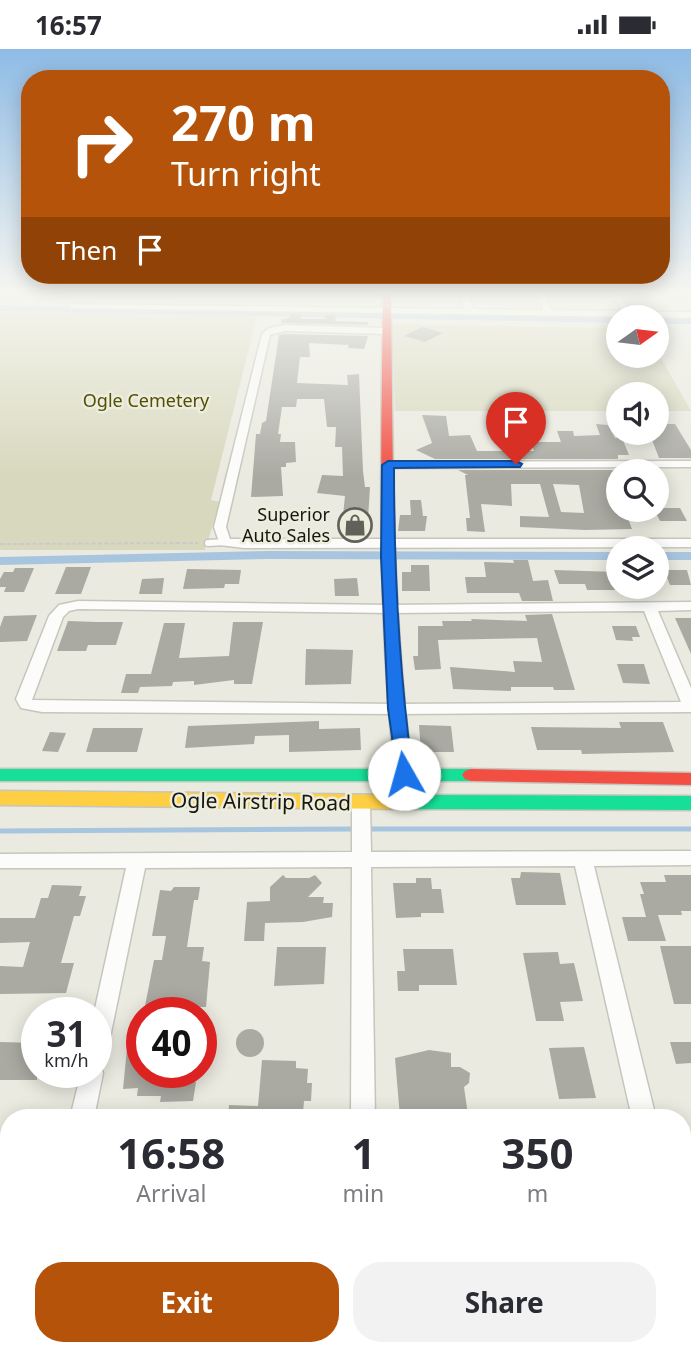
<!DOCTYPE html>
<style>
body{margin:0;font-family:"Noto Sans",sans-serif;background:#f2f2f3;color:#2b2b33;height:100vh;display:flex;flex-direction:column;font-size:26px;white-space:nowrap}
*{box-sizing:border-box;margin:0}
p{font-size:23px;color:#7c7c81}
.icon{flex:none;width:38px;height:38px;fill:none;stroke:currentColor;stroke-width:2;stroke-linecap:round;stroke-linejoin:round}
.map{position:relative;flex:1;overflow:hidden}
.panel{position:absolute;left:0px;top:1060px;width:691px;height:247px;display:flex;flex-direction:column;background:#fff;border-radius:28px 28px 0 0;box-shadow:0 4px 18px #0003}
.panel>*{flex:none}
.top-card{position:absolute;left:21px;top:21px;width:649px;height:214px;border-radius:28px;box-shadow:0 4px 18px #0003;background:#b45309;color:#fff;overflow:hidden}
.needle{width:46px;rotate:76deg}
.buttons{position:absolute;left:606px;top:256px;display:grid;gap:14px}
.buttons a{display:grid;place-items:center;width:63px;height:63px;border-radius:50%;background:#fff;box-shadow:0 4px 18px #0003;font-size:35px}
.speed{position:absolute;left:21px;top:948px;display:flex;gap:14px;font-size:35px;font-weight:700;text-align:center}
.speed>*{display:grid;place-content:center;width:91px;height:91px;border-radius:50%;background:#fff;box-shadow:0 4px 18px #0003;line-height:1}
.speed small{font-size:18px;font-weight:400}
.speed .limit{border:10px solid #d22;background:#fff;color:#111}
.pin{position:absolute;display:grid;place-items:center;width:60px;height:60px;color:#fff;margin:-72px -30px;border-radius:50% 50% 50% 0;rotate:-45deg;box-shadow:0 0 7px #0007}
.pin .icon{rotate:45deg}
.me{position:absolute;width:77px;margin:-38px;rotate:353deg;stroke-linejoin:round;filter:drop-shadow(0 0 5px #0008)}
.turn{display:flex;align-items:center;gap:24px;height:147px;padding:0 35px;font-size:32px}
.turn .icon{width:91px;height:91px;stroke-width:2.5}
.turn b{display:block;font-size:49px;line-height:60px}
.then{display:flex;align-items:center;height:66px;padding:0 35px;background:#0003;gap:14px;font-size:26px}
.eta{display:flex;justify-content:space-evenly;align-items:center;height:119px;text-align:center}
.eta b{font-size:42px;font-weight:700;line-height:49px}
.action{display:flex;gap:14px;margin-top:auto;padding:14px 35px}
.action a{flex:1;height:80px;border-radius:28px;background:#b45309;color:#fff;font-size:28px;font-weight:700;line-height:80px;text-align:center}
.action a+a{background:#f2f2f3;color:#2b2b33}
.status{display:flex;justify-content:space-between;align-items:center;height:49px;padding:0 35px;background:#fff;direction:ltr}
.status svg{height:19px;fill:currentColor}
.map>svg:first-child{display:block}
</style>
<div class="status"><b>16:57</b><svg viewBox="0 0 49 12"><path d="M0 12V9h3v3zM5 12V6h3v6zM10 12V3h3v9zM15 12V0h3v12zM26 1h20v11H26zM47 4h2v5h-2z"/></svg></div>
<div class="map">
<svg width="691" height="1307" viewBox="0 0 691 1307">
<rect width="100%" height="100%" fill="#eaeae0"/>
<g fill="#d8d8be">
<path d="M0,262L257,267L211,451L220,453L205,501H0Z"/>
<path d="M392,275L618,279V306H656V300L691,362H656V345H618V362H395Z"/>
</g>
<g fill="none" stroke-linecap="round" stroke-linejoin="round">
<path stroke="#a8c5e0" stroke-width="2.5" d="M32,260L45,244"/>
<g stroke="#a8c5e0" stroke-width="5">
<path d="M365,780H691"/>
<path d="M0,782L356,780"/>
</g>
<g fill="#a8c5e0" fill-rule="evenodd">
<path d="M0,256L618,268V274L0,262Z"/>
<rect x="656" y="269" width="35" height="6"/>
<path d="M267,502L618,503V511L267,510L0,516V508Z"/>
<rect x="656" y="503" width="35" height="8"/>
<path d="M0,1280H9V1298H21L19,1304L0,1307Z"/>
<path d="M682,1281H691V1307L672,1305L670,1298H682Z"/>
</g>
</g>
<g fill="#aaaaa3" fill-rule="evenodd">
<path d="M290,265H302L301,270H325V266H336L335,272L368,273V276L281,274L282,270L290,269Z"/>
<path d="M422,278L443,284L425,293L404,287Z"/>
<path d="M285,285L368,287L364,300L348,299L349,296L309,294L310,308H300L297,334L348,336L347,326L359,325L363,422L365,438H370L367,486H341L345,447L317,444L322,426L343,427L342,398H335L336,378H327L324,350H297L296,358H282L278,385H281L280,393H295L296,413L286,414V418H281L283,447L251,448L256,385H260L262,374L266,372L279,286Z"/>
<path d="M422,366L446,367L449,387L470,386L477,402H534L531,393H561L557,382H573L574,387L600,386L596,375L608,376L615,389H622L629,406H618V410H435L416,401L432,394Z"/>
<path d="M656,375H675L691,401V409H659L649,383L656,384Z"/>
<path d="M458,421H618V429L609,428L618,448V467H627L632,480L585,481L520,478V467L549,468L540,435H511L512,457L481,455L485,483L467,482L466,469H470L465,426H468ZM553,435L579,436L584,464L561,463Z"/>
<path d="M410,451H421L423,467H427L425,482H398L400,466H411Z"/>
<path d="M656,459H680L687,472H660L654,460Z"/>
<path d="M513,511H528L533,532L548,531L553,552H522L519,544H467L465,528H486L484,513L514,514Z"/>
<path d="M411,516H429L430,542H402V523H411Z"/>
<path d="M66,518H91L81,545H55Z"/>
<path d="M15,519H34L24,543H4L6,538H0V530L4,523H13Z"/>
<path d="M187,520L241,521L239,535H225L224,539L183,540Z"/>
<path d="M554,521L618,523V541H587L585,535H559Z"/>
<path d="M664,521H687L691,536H670Z"/>
<path d="M164,529L162,545H139L142,530Z"/>
<path d="M357,529L359,547H335L334,530Z"/>
<path d="M552,565L575,641H554L553,638H511V642L453,640L450,618L515,623L513,612L542,613L537,589L438,591L441,620L415,621L413,607H418V577H443L442,572H472L471,570L527,572L525,566Z"/>
<path d="M37,566L27,592L0,593V578L4,567Z"/>
<path d="M675,569H691V605Z"/>
<path d="M68,572L97,573H123L116,596H88L86,602H57Z"/>
<path d="M233,573H263L252,635H234V631L194,636V632L173,633L172,637L140,638L138,644H121L126,625H151L164,574H185L179,609L229,607Z"/>
<path d="M612,577H636L640,588H632L633,592L616,591Z"/>
<path d="M306,600L353,601L351,635L305,636Z"/>
<path d="M617,615H644L650,635L623,634Z"/>
<path d="M319,672V680L360,679L361,701L289,703V686L255,687L254,695L185,699L188,677Z"/>
<path d="M619,673H663L674,703L582,705L581,701H537L531,678L621,679Z"/>
<path d="M419,676L451,677L454,703H421Z"/>
<path d="M93,679H143L137,703H86Z"/>
<path d="M50,683L66,684L58,703L42,702Z"/>
<path d="M521,823L560,824L566,856H516L511,829H520Z"/>
<path d="M283,826L286,829H309L315,826L322,834L308,848H324L323,854H333L332,868L303,873L265,874L264,892H244L247,853L270,852V838Z"/>
<path d="M664,826H691V862H681L682,866H658L666,892H628L622,868H646L640,845H644L640,833H666Z"/>
<path d="M416,829H431L432,840H441L444,864H421V868L396,869L393,834H416Z"/>
<path d="M52,836L82,837L79,847H86L80,867H74L61,914H74L66,944L0,945V917L23,918L30,893L0,894V869H35L41,849H48Z"/>
<path d="M174,838H200L198,851H194L187,898H204L202,912L210,913L206,958L145,957L154,911H162L166,887H152L160,841L171,842Z"/>
<path d="M660,897H691V955H674Z"/>
<path d="M277,898H326L324,935L274,937Z"/>
<path d="M403,900H453L457,936H419V942H398L397,922H405Z"/>
<path d="M558,903L560,915L574,914L583,952L560,953L564,972H536L523,904Z"/>
<path d="M142,978V1024H190L189,1033H196L193,1052L160,1053L161,1047H137L138,1039L123,1040L129,980Z"/>
<circle cx="250" cy="994" r="14"/>
<path d="M0,993L37,994V1031H0Z"/>
<path d="M670,993H691V1014L676,1015Z"/>
<path d="M584,998L596,1049L559,1050L549,999Z"/>
<path d="M429,1001L451,1004V1018H460L470,1024L469,1034L464,1038L468,1066L400,1068L395,1009Z"/>
<path d="M262,1011L296,1012V1019L308,1020L307,1034H312L311,1052H304L303,1064L258,1063L257,1069H228L229,1056L258,1057Z"/>
</g>
<g fill="none" stroke-linecap="round" stroke-linejoin="round">
<g stroke="#c6c6be" stroke-width="9">
<path id="lane" d="M208,494L225,493"/>
</g>
<g stroke="#c6c6be" stroke-width="3">
<g id="street">
<path d="M461,244H469L473,260L543,261L536,244H544L551,261L622,262L612,244H620L631,263H691V269L72,259L68,257L72,255L464,260Z"/>
<path d="M285,276L385,279L389,282L385,285L285,282L270,286L226,478L230,490H691V498L244,499L220,496L214,478L262,285L269,279Z"/>
<path d="M691,412V418L388,419L382,416L388,413Z"/>
<path d="M78,552L391,556L691,553V561L658,562L691,639V663L396,665L42,663L21,659L16,650L49,567L59,556ZM78,560L391,564L644,562L681,653L396,655L32,651L63,568L69,562Z"/>
<path d="M361,747L367,749L370,754L371,803L691,802V816L594,817L656,1069H632L575,817L371,818L375,1069H351L352,818L145,819L107,1003L104,1010L96,1013V964H94L126,819H0V805L352,803V754L355,749Z"/>
<path d="M96,1015L100,1016L103,1024L94,1069H70L81,1024H96Z"/>
</g>
</g>
<g stroke="#c6c6be" stroke-width="3">
<g id="fast">
<path d="M0,720H471L477,722L480,726L477,730L471,732H0Z"/>
<path d="M406,746L691,747V761L406,760L400,758L397,753L400,748Z"/>
</g>
</g>
<g stroke="#c6c6be" stroke-width="3">
<path id="slow" d="M0,742L406,746L412,748L415,753L412,758L406,760L0,756Z"/>
</g>
<g stroke="#c6c6be" stroke-width="3">
<g id="jam">
<path d="M383,244H391C393,405 391,565 413,725L410,729H398L395,725C377,565 381,405 383,244Z"/>
<path d="M471,720L691,724V736L471,732L465,730L462,726L465,722Z"/>
</g>
</g>
<path stroke="#cbcac8" stroke-width="2" stroke-dasharray="4.5 2" stroke-linecap="butt" d="M0,495L198,494"/>
<g stroke="#cbcac8" stroke-width="4.5" stroke-dasharray="11 5" stroke-linecap="butt">
<path d="M682,1223H691"/>
<path d="M0,1225H9"/>
<path d="M359,1298V1307"/>
</g>
<use href="#lane" stroke="#fcfcfa" stroke-width="6"/>
<use href="#street" fill="#fcfcfa" fill-rule="evenodd"/>
<use href="#fast" fill="#16e098" fill-rule="evenodd"/>
<use href="#slow" fill="#ffcf43" fill-rule="evenodd"/>
<use href="#jam" fill="#f24e42" fill-rule="evenodd"/>
</g>
<linearGradient id="sky" x2="0" y2="1"><stop stop-color="#8ebbe5"/><stop offset="0.57" stop-color="#f6f6f1"/><stop offset="1" stop-color="#f6f6f1" stop-opacity="0"/></linearGradient>
<rect width="691" height="427" fill="url(#sky)"/>
<path fill="#1a73e8" stroke="#114b97" stroke-width="2" d="M516,412L522,415L520,418L394,419C394,521 399,623 413,725L410,729H398L388,660L381,508L382,416L388,412Z"/>
<defs>
<g id="shop-ring" transform="scale(1.75)"><circle r="9.5" fill="#ededdd" stroke="#616059" stroke-width="1.5"/><path d="M-5-2.5h2.3a2.7 3.5 0 0 1 5.4 0H5L5.5 6h-11ZM-1.5-2.5h3a1.5 2.3 0 0 0-3 0Z" fill="#616059"/></g>
</defs>
<g fill-rule="evenodd">
<use href="#shop-ring" x="355" y="476"/>
</g>
<g text-anchor="middle" stroke-width="5" stroke-linejoin="round" paint-order="stroke">
<g font-size="18" fill="#534f07" stroke="#ededdd">
<text x="146" y="358">Ogle Cemetery</text>
</g>
<g font-size="18" fill="#171611" stroke="#ededdd" text-anchor="end">
<text x="330" y="472">Superior<tspan x="330" dy="21">Auto Sales</tspan></text>
</g>
<g font-size="21" fill="#171611" stroke="#ededdd">
<text transform="translate(261 753) rotate(1)" y="7">Ogle Airstrip Road</text>
</g>
</g>
</svg>
<div class="buttons">
<a><svg class="needle" viewBox="-14 -14 28 28"><path d="M0-13l5 13h-10z" fill="#e53935"/><path d="M0 13l5-13h-10z" fill="#7c7c81"/></svg></a>
<a><svg class="icon" aria-label="sound" viewBox="0 0 24 24"><path d="M4 9h4l5-4v14l-5-4H4zM17 9q2 3 0 6"/></svg></a>
<a><svg class="icon" aria-label="search" viewBox="0 0 24 24"><circle cx="10" cy="10" r="6"/><path d="M15 15l6 6"/></svg></a>
<a><svg class="icon" aria-label="layers" viewBox="0 0 24 24"><path d="M12 4l9 5-9 5-9-5zM3 14l9 5 9-5"/></svg></a>
</div>
<div class="speed"><div>31<small>km/h</small></div><div class="limit">40</div></div>
<div class="pin" style="left:516px;top:415px;background:#d93025"><svg class="icon" aria-label="arrive" viewBox="0 0 24 24"><path d="M6 21V4h12l-3 4 3 4H6"/></svg></div>
<svg class="me" style="left:404px;top:725px" viewBox="-20 -20 40 40"><circle r="19" fill="#fff"/><path d="M0-13L10 11 0 6-10 11z" fill="#1a73e8"/></svg>
<div class="top-card">
<div class="turn"><svg class="icon" aria-label="right" viewBox="0 0 24 24"><path d="M7 20v-9h11M14 6l5 5-5 5"/></svg><div><b>270 m</b>Turn right</div></div>
<div class="then">Then<svg class="icon" aria-label="arrive" viewBox="0 0 24 24"><path d="M6 21V4h12l-3 4 3 4H6"/></svg></div>
</div>
<section class="panel">
<div class="eta">
<div><b>16:58</b><p>Arrival</p></div>
<div><b>1</b><p>min</p></div>
<div><b>350</b><p>m</p></div>
</div>
<div class="action"><a>Exit</a><a>Share</a></div>
</section>
</div>
